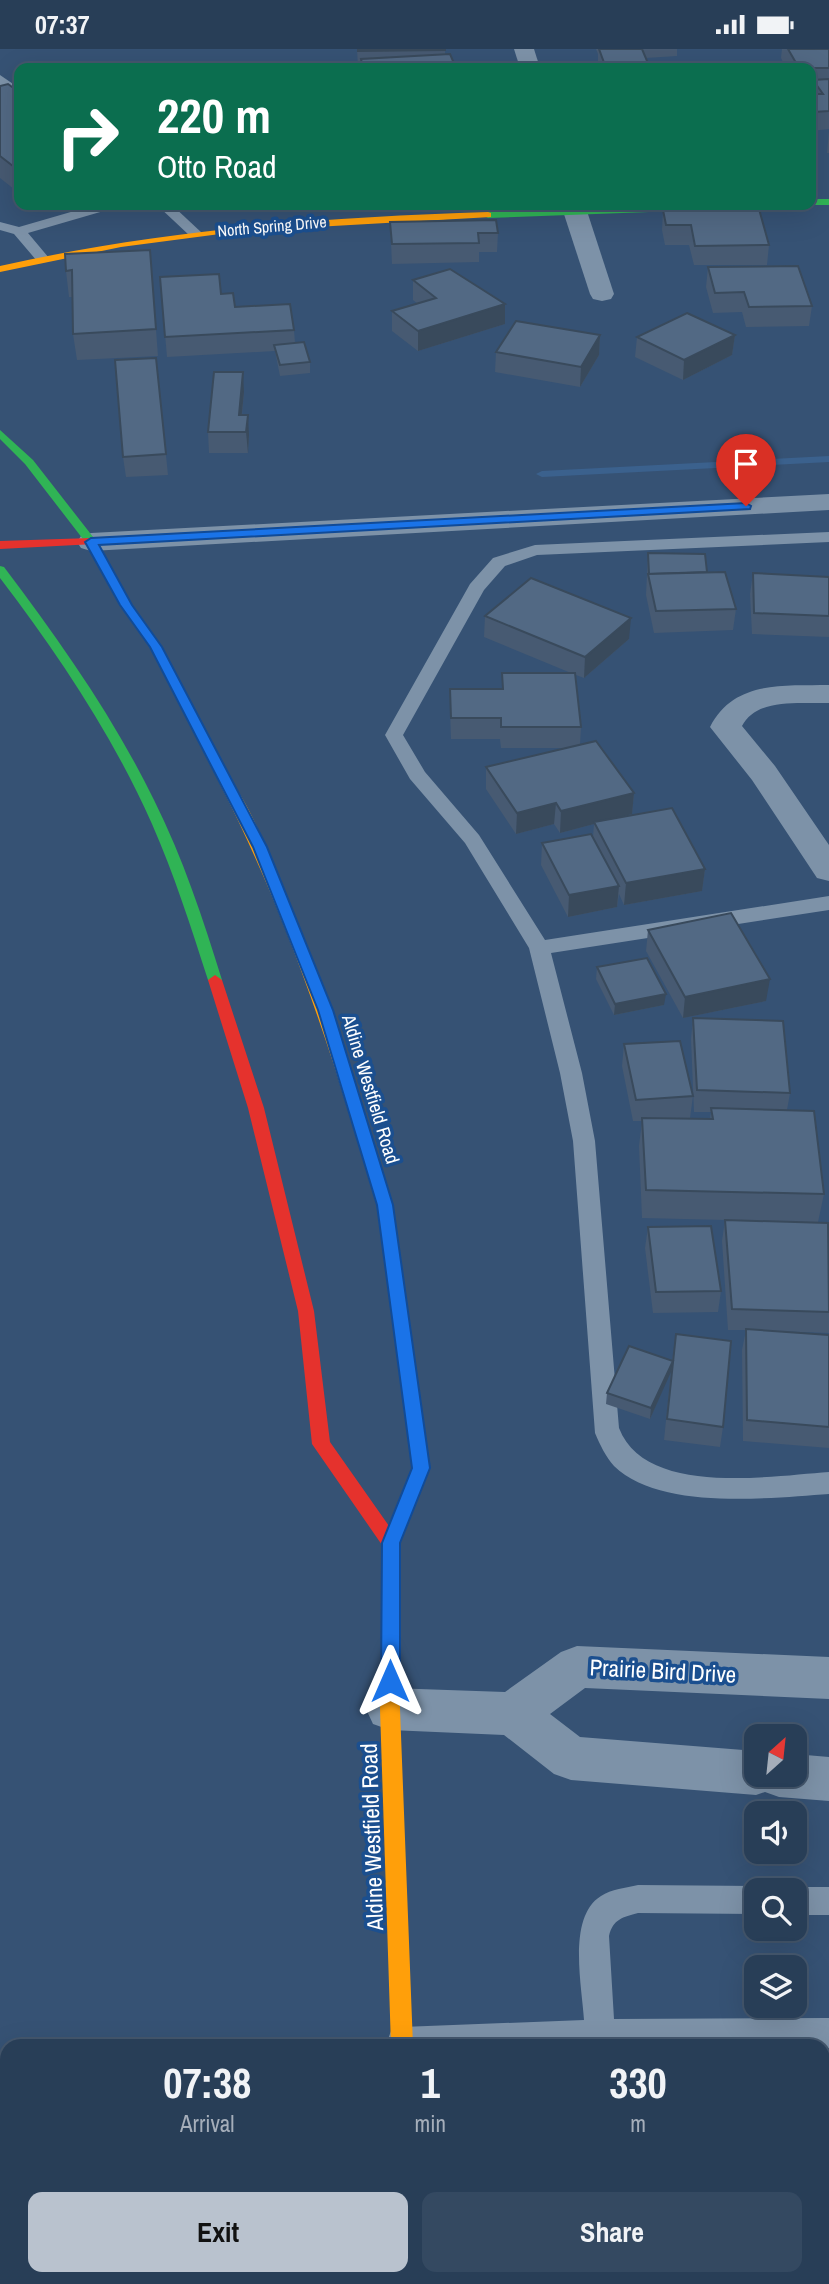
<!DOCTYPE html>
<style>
body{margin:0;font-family:"Archivo Narrow",sans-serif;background:#344961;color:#f1f3f6;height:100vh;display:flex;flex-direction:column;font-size:26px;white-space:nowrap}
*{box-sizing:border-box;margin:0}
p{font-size:23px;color:#a5aeba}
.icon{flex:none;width:38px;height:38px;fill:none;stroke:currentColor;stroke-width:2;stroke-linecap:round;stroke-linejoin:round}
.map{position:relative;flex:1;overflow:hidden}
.panel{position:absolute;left:0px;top:1990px;width:830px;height:247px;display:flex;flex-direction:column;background:#283e57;border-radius:21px 21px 0 0;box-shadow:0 7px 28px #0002,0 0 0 2px #44576d}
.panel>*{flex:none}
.guide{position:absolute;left:14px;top:14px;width:802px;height:147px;border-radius:14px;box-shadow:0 7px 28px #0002,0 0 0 2px #44576d;background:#0b6e4f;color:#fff;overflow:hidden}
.needle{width:46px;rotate:27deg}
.controls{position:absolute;left:744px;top:1675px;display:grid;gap:14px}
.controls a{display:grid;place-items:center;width:63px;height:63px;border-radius:14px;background:#283e57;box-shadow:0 7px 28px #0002,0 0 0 2px #44576d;font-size:35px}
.pin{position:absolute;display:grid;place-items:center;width:60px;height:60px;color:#fff;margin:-72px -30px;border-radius:50% 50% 50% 0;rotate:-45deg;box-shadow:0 0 7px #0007}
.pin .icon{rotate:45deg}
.me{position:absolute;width:77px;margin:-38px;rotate:0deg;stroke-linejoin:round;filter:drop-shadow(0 0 5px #0008)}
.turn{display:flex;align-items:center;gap:24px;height:147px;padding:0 28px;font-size:32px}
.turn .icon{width:91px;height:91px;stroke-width:2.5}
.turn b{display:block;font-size:49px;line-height:60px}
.eta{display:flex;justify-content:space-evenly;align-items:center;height:119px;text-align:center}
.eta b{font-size:42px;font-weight:800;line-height:49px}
.primary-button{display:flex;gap:14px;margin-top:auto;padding:14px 28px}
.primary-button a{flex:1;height:80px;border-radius:14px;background:#b9c2ce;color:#111;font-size:28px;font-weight:800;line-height:80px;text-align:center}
.primary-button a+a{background:#344961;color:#f1f3f6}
.status{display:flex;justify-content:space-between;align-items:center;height:49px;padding:0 35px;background:#283e57;direction:ltr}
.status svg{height:19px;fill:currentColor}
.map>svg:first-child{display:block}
</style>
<div class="status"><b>07:37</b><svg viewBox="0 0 49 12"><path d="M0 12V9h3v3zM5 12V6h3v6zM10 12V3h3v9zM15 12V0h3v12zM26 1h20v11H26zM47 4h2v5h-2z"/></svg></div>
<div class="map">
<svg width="829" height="2235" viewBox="0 0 829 2235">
<rect width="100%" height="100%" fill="#365274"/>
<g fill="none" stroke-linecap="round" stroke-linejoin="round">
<path fill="#3b618d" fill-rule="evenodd" d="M829,407V413L542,428L536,425L542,422Z"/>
<g fill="#7d92a8" fill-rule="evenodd">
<path d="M155,15L161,19H147L149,16Z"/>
<path d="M0,26L19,39V49L0,36Z"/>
<path d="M95,156H116L114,159L28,184L49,209L47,212H37L14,185L0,181V173L19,178Z"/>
<path d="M157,156H172L202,184L200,187H190Z"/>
<path d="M829,483V493L537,506L505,517L484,541L403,686L425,723L479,786L545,891L829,847V861L551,904L582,1024L595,1092L619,1379C645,1448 771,1427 829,1423V1445C770,1449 660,1462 614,1417C606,1408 600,1396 595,1384L573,1092L560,1024L529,899L465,794L410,730L385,686L470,535L493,509L535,496Z"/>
<path d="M638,1836L756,1837L766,1841H756V1865L638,1864C623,1868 613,1870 609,1887L614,1970L829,1969V1999H822V1997H388L387,1993L391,1982L402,1978L584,1971C582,1937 567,1868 601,1847C611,1840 626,1839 638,1836Z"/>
<path d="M794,1838H829V1866H794V1841H786Z"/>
</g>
<g fill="#7d92a8" fill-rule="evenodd">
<path d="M514,0H534L540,19H520Z"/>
<path d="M561,156H585L614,245L611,250L602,252L593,250L590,245Z"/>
<path d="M829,445V461L91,502L81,499L77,493L81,487L91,484Z"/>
<path d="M829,636V654C801,655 757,648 742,677L775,717L829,796V832L817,829L752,731L710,678C734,631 783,637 829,636Z"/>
<path d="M577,1597L829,1608V1650L585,1639L550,1665L580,1688L756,1702V1726H794V1705L829,1708V1752L779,1748L765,1743L756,1746L571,1731L554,1725L504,1686L390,1681L373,1675L366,1660L373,1645L390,1639L505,1643L561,1603Z"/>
</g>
<g fill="#30b455" fill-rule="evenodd">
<rect x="810" y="150" width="19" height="6"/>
<path d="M686,156H762L757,159L488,169L483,166L488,163Z"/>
<path d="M0,381L33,411L97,493L132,556L162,598L234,735L232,738H222L220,735L150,598L120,556L86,494L25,415L0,390Z"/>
<path d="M0,517L4,518C60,592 114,669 154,751C183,809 203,870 222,931L220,935L215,936L208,931C191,878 174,825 152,775C113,687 58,605 0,529Z"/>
<rect x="395" y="2230" width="22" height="5"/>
</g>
<g fill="#ff9f0a" fill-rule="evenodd">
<path d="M488,163L491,164V168L243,182L121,198L0,223V217C161,181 323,168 488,163Z"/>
<path d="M227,731C255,740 349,1015 363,1058L360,1062L355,1064L347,1058C313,947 273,839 220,735Z"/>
<path d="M391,1565L398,1567L400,1573V1660L413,1997H391L380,1660L382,1573L384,1567Z"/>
</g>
<g fill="#e5322d" fill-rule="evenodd">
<path d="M91,489L95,491V495L0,500V492Z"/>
<path d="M215,926L222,931L264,1059L314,1262L330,1393L389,1477L412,1419L377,1156L347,1058L350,1054L355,1052L363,1058L393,1156L430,1419L400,1494V1573L398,1579L391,1581L384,1579L382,1573V1496L312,1395L298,1262L248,1059L208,931Z"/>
</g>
</g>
<g fill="#475a72">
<path d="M357,0H445V5L456,19H358Z"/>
<path d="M596,0H677V7L646,9L650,19H598V5Z"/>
<path d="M782,0H829V80L812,82L810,79V45L812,38H810V19H786L781,9Z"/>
<path d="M0,37L19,43V144L0,129Z"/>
<path d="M829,82V104H827Z"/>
<path d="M663,161L769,196L767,216H694L689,196H665L662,181Z"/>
<path d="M390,173L498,184L497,203H479V213L392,215Z"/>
<path d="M150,201L158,307L77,311L73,285V248H69L66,222Z"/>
<path d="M708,218L812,257L809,277L746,278L742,263L713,264L706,238Z"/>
<path d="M160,228L221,245L235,258L294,281L295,294L310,313V324L280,327L275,302L167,308Z"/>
<path d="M413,231L505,255V275L418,302L392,282V262L418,255L413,251Z"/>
<path d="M600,286L599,306L580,338L495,323L496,303Z"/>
<path d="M735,286L732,306L683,331L635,308L637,288Z"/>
<path d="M156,309L168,426L126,428L123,408Z"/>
<path d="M244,343L242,366L249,386L248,404H209L208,383Z"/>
<path d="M648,504L707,523L736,560L733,581L654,584L646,546Z"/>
<path d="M753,524L829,528V588L752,585L750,545Z"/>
<path d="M485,567L629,590L584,629L576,626L581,678L580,696L634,744L632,765L619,769L705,820L702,842L624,856L619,845L617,858L568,868L541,816L542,794L593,788L594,775L560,784L554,775L516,785L486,740V718L566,699H501L500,690H451L450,661V640H502V624H571L484,588Z"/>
<path d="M648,881L766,952L683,969L646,902Z"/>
<path d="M597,918L664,956L614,966L596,930Z"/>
<path d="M693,969L790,1044L787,1061L824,1145L818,1173L829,1179V1284L773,1282L829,1286V1399L743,1392L742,1301L746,1281H728L722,1192L725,1171L642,1169L639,1097L642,1072H633L622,1017L624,995L693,1047L690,1069L675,1070H710L711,1063H694L691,990Z"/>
<path d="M648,1178L721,1242L718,1263L653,1264L645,1199Z"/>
<path d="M676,1285L723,1378L720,1398L664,1391L671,1321L650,1370L606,1355L607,1344L672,1312Z"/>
<path d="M598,2230H822L829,2235H598Z"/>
</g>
<g fill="#394a5c">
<path d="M505,255V275L418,302V282Z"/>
<path d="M600,286L599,306L580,338L581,318Z"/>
<path d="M735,286L732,306L683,331L684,311Z"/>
<path d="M243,323L244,343L240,383L239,366Z"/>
<path d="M248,366L249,386L248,404L246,383Z"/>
<path d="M631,569L629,590L584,629L585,608Z"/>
<path d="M634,744L632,765L595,775L594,773V775L560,784L561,762Z"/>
<path d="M556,754L554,775L516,785L517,764Z"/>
<path d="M705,820L702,842L624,856L626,834Z"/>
<path d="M619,837L617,858L568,868L569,846Z"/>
<path d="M770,930L766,952L683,969L685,948Z"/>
<path d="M666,945L664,956L614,966L615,955Z"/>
<path d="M673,1312L671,1323L650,1370L651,1359Z"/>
</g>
<g fill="#526984" stroke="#394a5c" stroke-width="2">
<path d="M358,0H445V1L358,2Z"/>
<path d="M599,0H642L650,19H606Z"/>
<path d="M788,0H829V19H799Z"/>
<path d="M450,5L456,19H363L361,10Z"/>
<path d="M829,30V62L814,63L810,57V45H823L813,31Z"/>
<path d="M8,35L19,43V120L18,121L0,107V37Z"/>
<path d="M759,160L769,196L695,197L691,176H666L663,161Z"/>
<path d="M496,171L498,184H478L479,194L392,195L390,173Z"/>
<path d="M150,201L156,280L73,285L72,221L66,222L65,205Z"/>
<path d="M798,217L812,257L749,258L744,243L715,244L708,218Z"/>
<path d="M450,220L505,255L418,282L392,262L436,249L413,231Z"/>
<path d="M219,225L221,245L233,244L235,258L290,255L294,281L165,288L160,228Z"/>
<path d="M687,264L735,286L684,311L637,288Z"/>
<path d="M516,272L600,286L581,318L496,303Z"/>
<path d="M304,293L310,313L280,316L274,296Z"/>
<path d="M156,309L166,405L123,408L115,311Z"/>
<path d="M214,323H243L239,366H248L246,383H208Z"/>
<path d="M648,504L705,505L707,523L649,525Z"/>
<path d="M725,523L736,560L656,562L648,525Z"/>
<path d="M753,524L829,528V567L754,564Z"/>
<path d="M531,529L631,569L585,608L485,567Z"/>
<path d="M502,624H575L581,678H501V669H451L450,640H503Z"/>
<path d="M596,692L634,744L561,762L556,754L517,764L486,718Z"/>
<path d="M672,759L705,820L626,834L594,773Z"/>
<path d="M591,785L619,837L569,846L542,794Z"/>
<path d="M731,864L770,930L685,948L648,881Z"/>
<path d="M647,909L666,945L615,955L597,918Z"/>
<path d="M693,969L783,972L790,1044L697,1041Z"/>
<path d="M680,992L693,1047L636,1051L624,995Z"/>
<path d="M711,1059L814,1062L824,1145L646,1141L642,1069L713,1070Z"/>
<path d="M725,1171L828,1174L829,1263L732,1260Z"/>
<path d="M711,1177L721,1242L656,1243L648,1178Z"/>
<path d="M746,1280L829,1286V1378L747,1371Z"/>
<path d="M676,1285L731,1292L723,1378L667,1370Z"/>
<path d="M629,1297L673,1312L651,1359L607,1344Z"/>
<path d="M822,2029L829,2030V2235L602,2234V2230H822Z"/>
</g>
<path fill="#1a73e8" stroke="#114b97" stroke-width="2" d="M746,454L751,457L750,460L99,496L132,556L162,598L267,798L333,961L393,1156L430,1419L400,1494V1632L397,1638L390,1641L383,1638L381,1632L382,1494L412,1419L377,1156L318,961L253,798L150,598L120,556L85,493L91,489Z"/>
<g text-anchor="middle" stroke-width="7" stroke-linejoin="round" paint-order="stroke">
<g font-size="16" fill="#fff" stroke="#1b4f8f">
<text transform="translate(272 177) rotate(-5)" y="6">North Spring Drive</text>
</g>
<g font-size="19" fill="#fff" stroke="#1b4f8f">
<text transform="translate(371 1040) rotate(73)" y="7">Aldine Westfield Road</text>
</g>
<g font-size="23" fill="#fff" stroke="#1b4f8f">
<text transform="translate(663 1622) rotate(3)" y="8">Prairie Bird Drive</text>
<text transform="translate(372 1788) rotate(-92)" y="8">Aldine Westfield Road</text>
</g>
</g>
</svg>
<div class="controls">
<a><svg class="needle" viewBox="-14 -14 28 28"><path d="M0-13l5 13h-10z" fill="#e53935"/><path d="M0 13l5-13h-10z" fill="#a5aeba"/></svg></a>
<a><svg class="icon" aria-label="sound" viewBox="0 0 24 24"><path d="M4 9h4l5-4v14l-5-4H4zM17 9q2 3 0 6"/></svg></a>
<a><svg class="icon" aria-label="search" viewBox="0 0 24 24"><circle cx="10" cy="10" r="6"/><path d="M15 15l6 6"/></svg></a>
<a><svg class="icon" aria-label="layers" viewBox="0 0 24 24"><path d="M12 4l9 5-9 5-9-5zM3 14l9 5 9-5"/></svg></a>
</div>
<div class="pin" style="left:746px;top:457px;background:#d93025"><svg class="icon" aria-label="arrive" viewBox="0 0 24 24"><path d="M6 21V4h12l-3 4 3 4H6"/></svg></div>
<svg class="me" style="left:390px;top:1632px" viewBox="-20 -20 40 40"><path d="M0-17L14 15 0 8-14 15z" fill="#1a73e8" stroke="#fff" stroke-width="4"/></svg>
<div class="guide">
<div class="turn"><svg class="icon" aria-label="right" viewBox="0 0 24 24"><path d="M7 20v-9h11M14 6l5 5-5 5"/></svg><div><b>220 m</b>Otto Road</div></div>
</div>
<section class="panel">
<div class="eta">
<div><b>07:38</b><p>Arrival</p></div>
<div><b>1</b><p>min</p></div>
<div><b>330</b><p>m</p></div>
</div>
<div class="primary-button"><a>Exit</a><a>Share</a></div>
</section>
</div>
